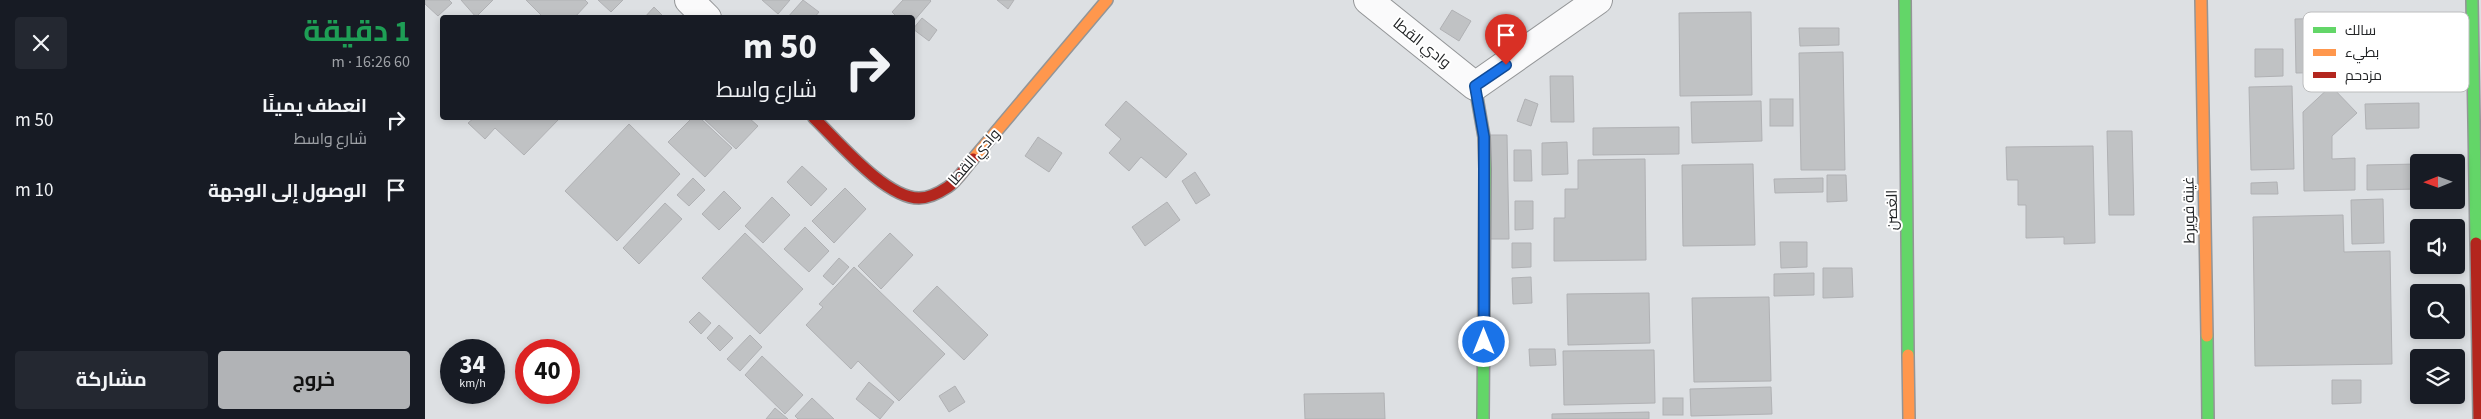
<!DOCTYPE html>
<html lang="ar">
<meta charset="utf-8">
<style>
body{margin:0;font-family:"Source Sans 3",Cairo,sans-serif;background:#242831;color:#f1f3f6;direction:rtl;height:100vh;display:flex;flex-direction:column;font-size:19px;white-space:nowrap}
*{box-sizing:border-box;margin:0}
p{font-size:16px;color:#9ea1a6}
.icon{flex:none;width:28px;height:28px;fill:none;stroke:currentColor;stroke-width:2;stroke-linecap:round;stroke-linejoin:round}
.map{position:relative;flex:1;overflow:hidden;direction:ltr}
.details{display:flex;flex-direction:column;background:#171b24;width:425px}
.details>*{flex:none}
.top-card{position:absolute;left:15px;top:15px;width:475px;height:105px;border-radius:5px;box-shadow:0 2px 8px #0003;direction:rtl;background:#171b24;color:#f1f3f6;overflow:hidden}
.needle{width:32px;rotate:269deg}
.tools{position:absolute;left:1985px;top:154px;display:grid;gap:10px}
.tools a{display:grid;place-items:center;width:55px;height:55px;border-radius:5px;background:#171b24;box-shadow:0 2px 8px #0003;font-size:25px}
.speed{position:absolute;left:15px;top:339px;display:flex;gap:10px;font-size:25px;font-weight:700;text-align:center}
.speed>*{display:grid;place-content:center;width:65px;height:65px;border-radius:50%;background:#171b24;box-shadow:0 2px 8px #0003;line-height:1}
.speed small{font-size:12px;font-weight:400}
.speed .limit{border:8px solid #d22;background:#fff;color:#111}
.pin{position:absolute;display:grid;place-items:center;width:42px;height:42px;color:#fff;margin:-51px -21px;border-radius:50% 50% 50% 0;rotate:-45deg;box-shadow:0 0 5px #0007}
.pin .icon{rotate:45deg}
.me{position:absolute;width:55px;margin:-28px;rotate:0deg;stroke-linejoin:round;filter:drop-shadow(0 0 4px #0008)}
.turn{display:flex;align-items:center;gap:18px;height:105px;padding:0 15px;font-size:22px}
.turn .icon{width:65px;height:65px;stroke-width:2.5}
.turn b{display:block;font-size:35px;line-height:42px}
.round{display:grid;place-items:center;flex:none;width:52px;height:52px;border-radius:5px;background:#242831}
.headline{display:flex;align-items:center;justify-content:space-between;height:85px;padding:0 15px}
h1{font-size:30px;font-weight:700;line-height:38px;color:#1e9e55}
.cta{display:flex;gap:10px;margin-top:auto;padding:10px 15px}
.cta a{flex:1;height:58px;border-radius:5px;background:#b1b3b6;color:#111;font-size:20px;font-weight:700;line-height:58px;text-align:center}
.cta a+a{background:#242831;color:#f1f3f6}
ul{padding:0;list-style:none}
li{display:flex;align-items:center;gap:15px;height:70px;padding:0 15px}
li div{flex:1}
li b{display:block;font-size:19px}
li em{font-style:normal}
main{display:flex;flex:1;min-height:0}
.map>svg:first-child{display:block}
</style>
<main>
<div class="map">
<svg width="2056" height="419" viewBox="0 0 2056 419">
<rect width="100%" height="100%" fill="#dde0e3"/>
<g fill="#c0c2c4" stroke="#b0b1b4">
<path d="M0,0H24L27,3L13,16L0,4Z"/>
<path d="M36,0H68L51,17Z"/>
<path d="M101,0H160L163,3L149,18H119Z"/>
<path d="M173,0H198L186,12Z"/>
<path d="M337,0H365L353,14Z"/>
<path d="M378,0L394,12L389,18H362Z"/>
<path d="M478,0H505L506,1L488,22V18H473L467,12Z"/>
<path d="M572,0H589L583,9Z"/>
<path d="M229,7L240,18H219Z"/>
<path d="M1027,10L1046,21L1034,41L1015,29Z"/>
<path d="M1326,12L1327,95L1255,96L1254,13Z"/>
<path d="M1967,17L1968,71L1871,73L1870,19Z"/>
<path d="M497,18L512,30L504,41L488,29Z"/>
<path d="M1374,28H1414V45L1375,46Z"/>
<path d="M1830,49H1858V76L1830,77Z"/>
<path d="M1418,52L1420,170H1376L1374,53Z"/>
<path d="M1125,76H1148L1149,122H1126Z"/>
<path d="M1867,86L1869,169L1826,170L1824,87Z"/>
<path d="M1906,86L1932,113L1907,136V159L1930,158V190L1879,191L1878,112Z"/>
<path d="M1100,99L1113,104L1106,126L1092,121Z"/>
<rect x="1345" y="99" width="23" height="27"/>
<path d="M701,101L762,154L741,178L716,157L704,171L684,153L696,139L680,125Z"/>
<path d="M1336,101L1337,141L1267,143L1266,102Z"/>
<path d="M1994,103V128L1941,129L1940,104Z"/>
<path d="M49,118H135L99,155L70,128L60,139L43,123Z"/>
<path d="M267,118H275L307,148L280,177L243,142Z"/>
<path d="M278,118H324L333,126L311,149Z"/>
<path d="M204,124L255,174L192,241L140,191Z"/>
<path d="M1254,127V154L1168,155V128Z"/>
<path d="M1682,131H1707L1709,215H1684Z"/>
<path d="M1061,135H1082L1084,239H1063Z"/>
<path d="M613,137L637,153L624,172L600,156Z"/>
<path d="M1142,142L1143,174L1117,175V143Z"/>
<path d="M1668,146L1670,243L1639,244V237L1601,238V205H1593V180H1582L1581,147Z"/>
<path d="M1089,150H1106L1107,181H1089Z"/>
<path d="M1220,159L1221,260L1129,261V218H1140V189H1153V160Z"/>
<path d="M1328,164L1330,245L1258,246L1257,165Z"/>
<path d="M1993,164L1994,189L1942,190V165Z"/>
<path d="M377,166L402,189L386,206L362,182Z"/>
<path d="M770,172L785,195L771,204L757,181Z"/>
<path d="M1402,175H1421L1422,201L1402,202Z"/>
<path d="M268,178L280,190L264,206L252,195Z"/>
<path d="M1398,178V192L1350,193L1349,179Z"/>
<path d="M1852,182L1853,194H1826V183Z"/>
<path d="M420,188L441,209L409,243L387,221Z"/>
<path d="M299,191L316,208L294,230L277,214Z"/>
<path d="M347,197L365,215L338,243L320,226Z"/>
<path d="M1958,199L1959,243L1927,244L1926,200Z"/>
<path d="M1090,201H1108V229L1090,230Z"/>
<path d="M742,202L755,220L720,246L707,227Z"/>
<path d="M240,203L257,219L214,264L198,248Z"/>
<path d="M1918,215L1919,252L1965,251L1967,364L1830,366L1828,217Z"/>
<path d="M380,227L404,251L384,272L359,249Z"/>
<path d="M320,233L378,289L335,334L277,278Z"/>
<path d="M465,233L488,255L456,289L433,266Z"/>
<path d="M1355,242H1382V267L1356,268Z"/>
<path d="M1087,243H1106V267L1087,268Z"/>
<path d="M414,258L424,267L408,285L398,276Z"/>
<path d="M429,267L520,354L474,401L433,361L426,369L381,325L398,307L394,304Z"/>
<path d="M1398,268H1427L1428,297L1398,298Z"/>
<path d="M1389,273V295L1349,296V274Z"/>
<path d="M1106,277L1107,303L1088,304L1087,278Z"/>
<path d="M512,286L563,335L539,360L488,311Z"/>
<path d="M1224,293L1225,343L1143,345L1142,294Z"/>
<path d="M1344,297L1346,381L1269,382L1267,298Z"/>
<path d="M274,312L286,323L276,334L264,322Z"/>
<path d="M294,325L308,338L295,351L282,338Z"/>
<path d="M325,335L337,347L315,371L302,359Z"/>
<path d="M1104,349H1130L1131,365L1105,366Z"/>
<path d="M1229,350L1230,403L1139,405L1138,351Z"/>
<path d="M337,356L378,395L360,414L320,375Z"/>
<path d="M1907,380H1936V403L1907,404Z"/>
<path d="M444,382L469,402L455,419L431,399Z"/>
<path d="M530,386L540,402L524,412L514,396Z"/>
<path d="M1346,387L1347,414L1266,416L1265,389Z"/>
<path d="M959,393L960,419H880L879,394Z"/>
<path d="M387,398L409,419H373L370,416Z"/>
<rect x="1238" y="398" width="20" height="17"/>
<path d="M350,408L363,419H341Z"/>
<path d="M1224,412V419H1127V414Z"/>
</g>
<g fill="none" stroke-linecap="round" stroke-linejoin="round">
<g stroke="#939597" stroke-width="30">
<g id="street">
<path d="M264,0L282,18"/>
<path d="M943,0L1050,86L1173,0"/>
</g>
</g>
<g stroke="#939597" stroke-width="14">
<g id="fast">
<path d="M1480,0L1483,355"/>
<path d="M2047,0L2051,243"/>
<path d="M1050,86L1059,137L1060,169L1058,419"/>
<path d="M1782,336L1783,419"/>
</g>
</g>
<g stroke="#939597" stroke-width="14">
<g id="slow">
<path d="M1776,0L1782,336"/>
<path d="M548,159L682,0"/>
<path d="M1483,355L1484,419"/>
</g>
</g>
<g stroke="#939597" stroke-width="14">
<g id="jam">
<path d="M389,118C413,141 460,198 494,198C504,198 514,193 523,187C532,181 540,168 548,159"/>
<path d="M2051,243L2054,419"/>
</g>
</g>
<use href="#street" stroke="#fafafb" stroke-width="28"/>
<use href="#fast" stroke="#63d668" stroke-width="11"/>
<use href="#slow" stroke="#ff974d" stroke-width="11"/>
<use href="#jam" stroke="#b3261e" stroke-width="11"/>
</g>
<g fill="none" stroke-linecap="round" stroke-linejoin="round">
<g stroke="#114b97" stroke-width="12">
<path id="route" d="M1059,342V137L1050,86L1081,65"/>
</g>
<use href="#route" stroke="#1a73e8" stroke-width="9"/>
</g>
<g text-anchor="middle" stroke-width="4" stroke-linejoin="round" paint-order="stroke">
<g font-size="15" fill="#212325" stroke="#fff">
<text transform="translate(997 43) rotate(39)" y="5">وادي القطا</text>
<text transform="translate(549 157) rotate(-49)" y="5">وادي القطا</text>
<text transform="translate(1467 210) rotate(-91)" y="5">الغصن</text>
<text transform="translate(1764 210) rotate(-91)" y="5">غينة فويرط</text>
</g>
</g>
<rect x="1878" y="12" width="166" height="80" rx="8" fill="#fff" stroke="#bcbdbe" stroke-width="1"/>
<rect x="1888" y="27" width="23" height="6" fill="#63d668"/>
<rect x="1888" y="49" width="23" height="7" fill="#ff974d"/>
<rect x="1888" y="72" width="23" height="6" fill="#b3261e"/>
<g font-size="14" fill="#212325">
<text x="1920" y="35">سالك</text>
<text x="1920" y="57">بطيء</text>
<text x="1920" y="80">مزدحم</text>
</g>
</svg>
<div class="tools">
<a><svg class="needle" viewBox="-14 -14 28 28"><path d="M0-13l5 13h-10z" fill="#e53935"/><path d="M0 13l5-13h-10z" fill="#9ea1a6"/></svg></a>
<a><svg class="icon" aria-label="sound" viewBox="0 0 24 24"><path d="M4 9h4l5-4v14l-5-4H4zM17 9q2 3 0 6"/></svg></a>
<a><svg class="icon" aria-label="search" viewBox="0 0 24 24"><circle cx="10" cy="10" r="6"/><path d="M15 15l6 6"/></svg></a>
<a><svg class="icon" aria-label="layers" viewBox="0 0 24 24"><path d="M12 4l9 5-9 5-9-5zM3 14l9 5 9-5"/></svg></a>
</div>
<div class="speed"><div>34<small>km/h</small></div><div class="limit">40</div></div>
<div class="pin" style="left:1081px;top:65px;background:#d93025"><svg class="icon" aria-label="arrive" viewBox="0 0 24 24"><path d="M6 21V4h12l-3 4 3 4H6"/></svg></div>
<svg class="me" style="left:1059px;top:342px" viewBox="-20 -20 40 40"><circle r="17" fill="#1a73e8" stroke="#fff" stroke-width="3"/><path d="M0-11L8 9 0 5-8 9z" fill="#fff"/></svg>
<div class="top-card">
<div class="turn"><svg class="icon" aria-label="right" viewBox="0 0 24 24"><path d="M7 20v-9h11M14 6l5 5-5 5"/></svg><div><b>50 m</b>شارع واسط</div></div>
</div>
</div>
<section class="details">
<div class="headline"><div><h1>1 دقيقة</h1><p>60 m · 16:26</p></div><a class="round"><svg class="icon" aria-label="close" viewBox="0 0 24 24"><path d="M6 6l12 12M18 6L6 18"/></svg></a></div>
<ul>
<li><svg class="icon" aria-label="right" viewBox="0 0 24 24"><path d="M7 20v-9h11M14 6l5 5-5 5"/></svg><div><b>انعطف يمينًا</b><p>شارع واسط</p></div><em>50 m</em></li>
<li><svg class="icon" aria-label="arrive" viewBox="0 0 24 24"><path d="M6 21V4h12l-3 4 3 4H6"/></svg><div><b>الوصول إلى الوجهة</b></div><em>10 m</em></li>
</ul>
<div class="cta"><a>خروج</a><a>مشاركة</a></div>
</section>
</main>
